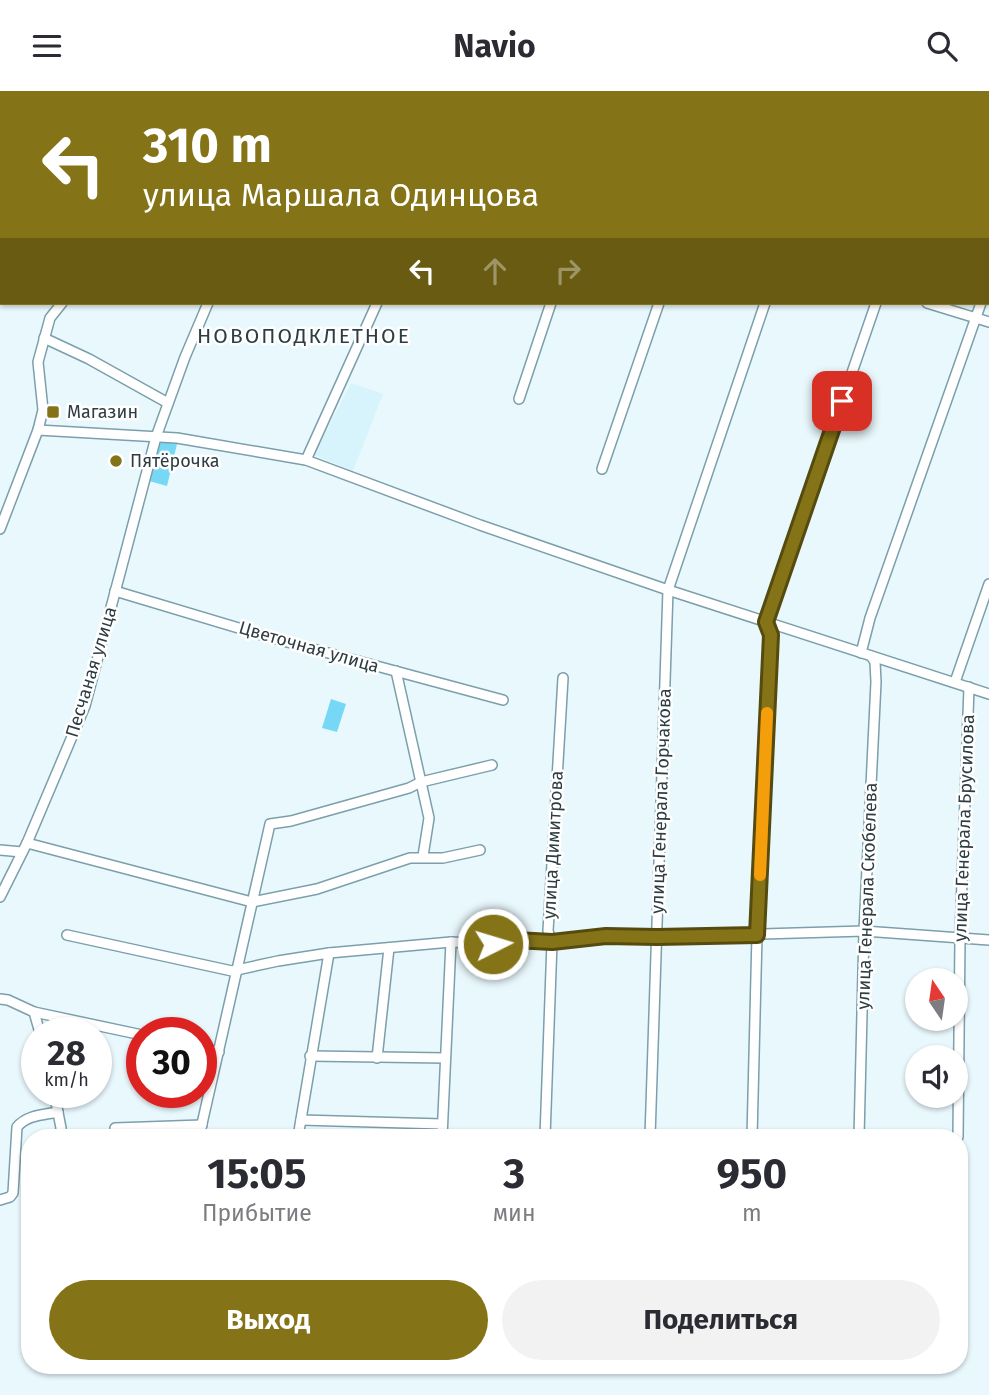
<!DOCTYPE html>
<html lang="ru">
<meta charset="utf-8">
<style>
body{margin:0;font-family:"Fira Sans",sans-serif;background:#f2f2f3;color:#2b2b33;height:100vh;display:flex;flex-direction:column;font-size:26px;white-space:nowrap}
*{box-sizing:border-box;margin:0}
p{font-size:23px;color:#7c7c81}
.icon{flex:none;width:38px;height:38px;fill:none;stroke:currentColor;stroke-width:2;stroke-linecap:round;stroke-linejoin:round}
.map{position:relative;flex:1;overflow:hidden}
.panel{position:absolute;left:21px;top:1038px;width:947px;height:245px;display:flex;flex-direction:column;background:#fff;border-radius:28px;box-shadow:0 2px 5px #0004}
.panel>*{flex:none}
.guide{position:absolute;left:0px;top:0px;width:990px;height:214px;box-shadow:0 2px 5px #0004;background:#847417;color:#fff;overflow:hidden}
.needle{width:46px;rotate:347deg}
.fabs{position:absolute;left:905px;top:877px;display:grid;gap:14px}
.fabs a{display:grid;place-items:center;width:63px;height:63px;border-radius:50%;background:#fff;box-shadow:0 2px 5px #0004;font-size:35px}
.speed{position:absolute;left:21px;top:926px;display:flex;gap:14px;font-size:35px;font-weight:700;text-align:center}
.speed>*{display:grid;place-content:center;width:91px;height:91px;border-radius:50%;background:#fff;box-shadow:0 2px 5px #0004;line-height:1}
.speed small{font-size:18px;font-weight:400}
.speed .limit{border:10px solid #d22;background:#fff;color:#111}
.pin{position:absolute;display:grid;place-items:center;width:60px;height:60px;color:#fff;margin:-30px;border-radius:14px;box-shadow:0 4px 10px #0006}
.me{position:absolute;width:77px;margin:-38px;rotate:85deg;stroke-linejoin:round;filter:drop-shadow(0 0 5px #0008)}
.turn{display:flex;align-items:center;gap:24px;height:147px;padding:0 28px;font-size:32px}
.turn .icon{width:91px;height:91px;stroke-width:2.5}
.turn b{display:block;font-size:49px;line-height:60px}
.lanes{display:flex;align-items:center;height:66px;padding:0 28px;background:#0003;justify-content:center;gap:35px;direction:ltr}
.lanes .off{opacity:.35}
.eta{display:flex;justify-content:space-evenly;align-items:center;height:119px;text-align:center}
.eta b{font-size:42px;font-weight:700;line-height:49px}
.action{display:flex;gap:14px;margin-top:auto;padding:14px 28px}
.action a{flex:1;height:80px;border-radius:42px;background:#847417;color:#fff;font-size:28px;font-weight:700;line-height:80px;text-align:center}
.action a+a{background:#f2f2f3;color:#2b2b33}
header{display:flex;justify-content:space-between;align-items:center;height:91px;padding:0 28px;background:#fff;font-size:32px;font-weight:700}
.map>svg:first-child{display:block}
</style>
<header><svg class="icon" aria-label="menu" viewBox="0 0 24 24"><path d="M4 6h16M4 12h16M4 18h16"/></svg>Navio<svg class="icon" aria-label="search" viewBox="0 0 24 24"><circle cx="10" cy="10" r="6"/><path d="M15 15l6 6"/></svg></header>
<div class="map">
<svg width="989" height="1304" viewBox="0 0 989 1304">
<rect width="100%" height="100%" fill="#e9f8fd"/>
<path fill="#d7f3fc" d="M351,292L383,303L353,380L314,364Z"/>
<g fill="#77d8f6">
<path d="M159,349L177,353L167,395L149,390Z"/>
<path d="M331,608L346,613L337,641L322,637Z"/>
</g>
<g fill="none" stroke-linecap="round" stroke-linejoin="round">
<g stroke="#7b9fab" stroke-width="12">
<g id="minor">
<path d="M143,2L144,0"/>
<path d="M301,2L302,0"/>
<path d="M469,2L470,0"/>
<path d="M622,2V0"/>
<path d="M729,2L730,0"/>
<path d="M837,2L838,0"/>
<path d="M942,2V0"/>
<path d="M989,190V189"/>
<path d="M927,212L989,231"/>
<path d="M44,247L89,268L168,312"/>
<path d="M519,308L551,212"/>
<path d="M38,339L177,347L306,369L480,434L668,499L989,603"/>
<path d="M306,369L377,212"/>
<path d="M602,378L659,212"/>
<path d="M0,438L38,339L43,319L38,271L50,227L62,212"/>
<path d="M115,500L265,545L503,609"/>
<path d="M861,562L870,527L981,212"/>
<path d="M396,580L429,727L423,765"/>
<path d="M955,591L989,493"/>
<path d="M27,752L252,811L317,798L410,767H443L480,759"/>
<path d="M0,759L22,761"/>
<path d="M0,806L27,752L85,615L156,346L185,266L208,212"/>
<path d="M67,844L232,880L278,870L329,862L451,851L493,853L515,850L552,851L606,845L657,846L864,840L989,849"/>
<path d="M0,908L8,909L34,921L142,944"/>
<path d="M34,921L40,942"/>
<path d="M201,957L219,961"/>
<path d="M310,965L445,967"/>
<path d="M377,967L389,857"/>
<path d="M54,1001L61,1037L60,1046"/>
<path d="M301,1029L442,1033"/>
<path d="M115,1037L202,1034"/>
<path d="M199,1046L270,733L291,730L409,697L421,691L492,674"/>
<path d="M298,1046L329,862"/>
<path d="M442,1046L451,851"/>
<path d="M545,1046L552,851L548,840L563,587"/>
<path d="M650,1046L668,499L765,212"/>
<path d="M752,1046L757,844L771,544L766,531L876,212"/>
<path d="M859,1046L864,840L876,591L875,571L871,565"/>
<path d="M958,1046L960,847L969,596"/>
<path d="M0,1109L10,1106L13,1102L17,1036C27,1024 43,1024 58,1021"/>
</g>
</g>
<use href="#minor" stroke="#fff" stroke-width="9"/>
</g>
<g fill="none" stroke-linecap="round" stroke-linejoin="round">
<g stroke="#564b0f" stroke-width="18">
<path id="route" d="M493,853L515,849L552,851L606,845L657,846L757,844L771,544L766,531L842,310"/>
</g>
<use href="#route" stroke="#847417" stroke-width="12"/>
<path stroke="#f59e0b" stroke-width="12" d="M760,784L767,622"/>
</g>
<g fill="#847417" stroke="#fff" stroke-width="2.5">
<rect x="46" y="314" width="14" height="14" rx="3.5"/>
<circle cx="116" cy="370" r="7"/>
</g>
<g text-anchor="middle" stroke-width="5" stroke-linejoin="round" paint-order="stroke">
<g font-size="18" fill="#2e3d42" stroke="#fff" text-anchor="start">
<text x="67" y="327">Магазин</text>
<text x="130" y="376">Пятёрочка</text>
</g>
<g font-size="18" fill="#2e3d42" stroke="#fff">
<text transform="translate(309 556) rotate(16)" y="6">Цветочная улица</text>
<text transform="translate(91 581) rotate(-73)" y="6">Песчаная улица</text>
<text transform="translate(661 710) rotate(-88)" y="6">улица Генерала Горчакова</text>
<text transform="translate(964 737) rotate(-88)" y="6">улица Генерала Брусилова</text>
<text transform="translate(553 754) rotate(-87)" y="6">улица Димитрова</text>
<text transform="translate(867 805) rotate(-88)" y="6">улица Генерала Скобелева</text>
</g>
<g font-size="21" letter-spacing="2" fill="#2e3d42" stroke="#fff">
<text x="304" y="252">НОВОПОДКЛЕТНОЕ</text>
</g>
</g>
</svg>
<div class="fabs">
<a><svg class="needle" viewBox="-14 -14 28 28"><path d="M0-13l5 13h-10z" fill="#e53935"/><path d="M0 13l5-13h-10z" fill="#7c7c81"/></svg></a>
<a><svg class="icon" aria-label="sound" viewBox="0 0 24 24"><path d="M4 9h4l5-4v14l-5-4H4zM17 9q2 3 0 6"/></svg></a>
</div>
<div class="speed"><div>28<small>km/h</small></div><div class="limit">30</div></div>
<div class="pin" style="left:842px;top:310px;background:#d93025"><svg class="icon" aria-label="arrive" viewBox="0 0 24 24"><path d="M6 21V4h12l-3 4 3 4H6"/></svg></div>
<svg class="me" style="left:493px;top:853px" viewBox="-20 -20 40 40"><circle r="17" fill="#847417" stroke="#fff" stroke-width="3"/><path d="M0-11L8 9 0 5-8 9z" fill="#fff"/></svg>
<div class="guide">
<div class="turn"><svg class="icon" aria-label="left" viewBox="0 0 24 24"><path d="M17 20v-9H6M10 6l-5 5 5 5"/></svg><div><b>310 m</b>улица Маршала Одинцова</div></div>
<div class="lanes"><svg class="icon" aria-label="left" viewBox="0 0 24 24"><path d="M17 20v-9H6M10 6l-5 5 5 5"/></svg><svg class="icon off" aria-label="ahead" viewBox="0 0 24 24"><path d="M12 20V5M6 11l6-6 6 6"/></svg><svg class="icon off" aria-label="right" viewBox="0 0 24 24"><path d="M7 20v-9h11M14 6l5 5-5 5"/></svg></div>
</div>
<section class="panel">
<div class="eta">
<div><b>15:05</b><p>Прибытие</p></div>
<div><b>3</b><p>мин</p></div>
<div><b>950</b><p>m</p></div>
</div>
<div class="action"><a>Выход</a><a>Поделиться</a></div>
</section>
</div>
